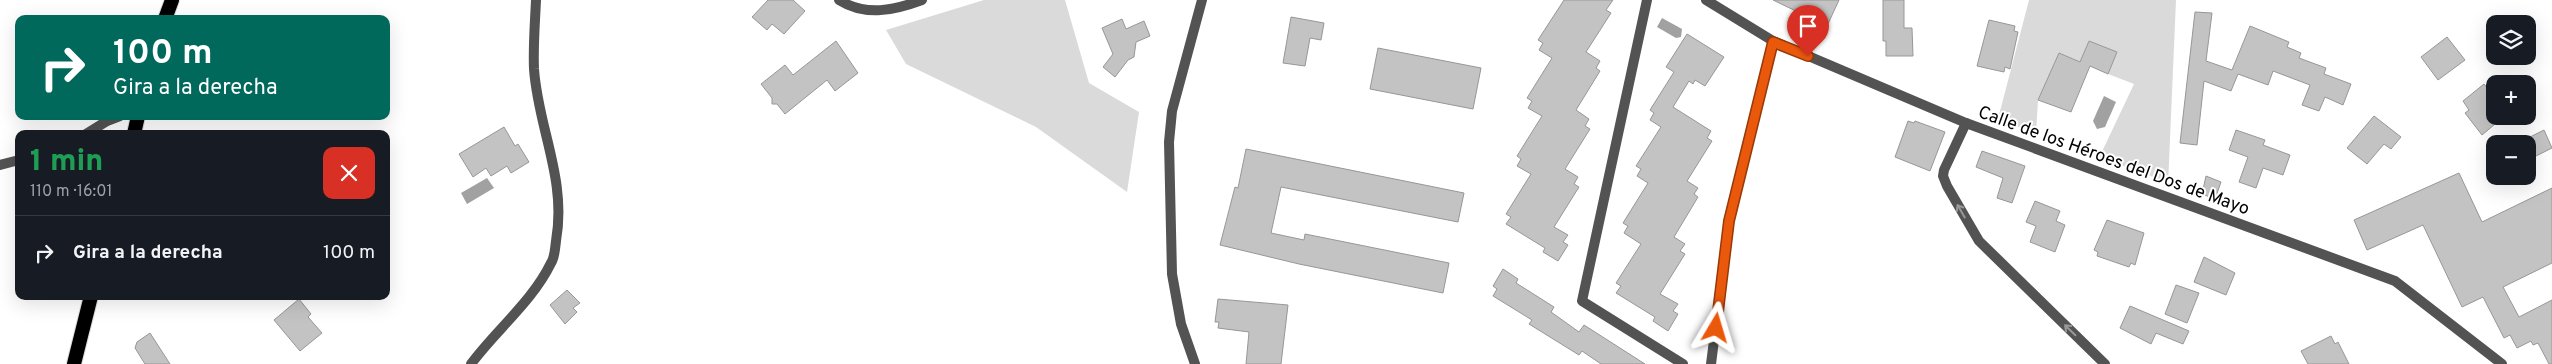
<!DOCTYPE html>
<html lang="es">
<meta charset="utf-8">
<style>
body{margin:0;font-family:Overpass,sans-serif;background:#20242c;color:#f1f3f6;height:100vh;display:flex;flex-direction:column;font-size:19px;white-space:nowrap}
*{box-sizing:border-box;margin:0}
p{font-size:16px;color:#9ea1a6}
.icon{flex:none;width:28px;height:28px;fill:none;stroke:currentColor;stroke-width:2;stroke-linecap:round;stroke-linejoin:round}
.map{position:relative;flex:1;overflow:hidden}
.sheet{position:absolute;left:15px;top:130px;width:375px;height:170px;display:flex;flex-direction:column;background:#171b24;border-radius:10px;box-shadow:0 5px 20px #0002}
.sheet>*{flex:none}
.hud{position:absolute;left:15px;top:15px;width:375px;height:105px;border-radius:10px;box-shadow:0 5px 20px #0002;background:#00695c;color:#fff;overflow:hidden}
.controls{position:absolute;left:2486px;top:15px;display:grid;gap:10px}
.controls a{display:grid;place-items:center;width:50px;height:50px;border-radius:10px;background:#171b24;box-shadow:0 5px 20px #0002;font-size:25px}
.pin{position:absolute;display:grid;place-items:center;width:42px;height:42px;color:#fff;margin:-51px -21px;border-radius:50% 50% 50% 0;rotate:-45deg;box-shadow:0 0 5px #0007}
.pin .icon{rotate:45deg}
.me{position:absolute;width:55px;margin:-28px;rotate:7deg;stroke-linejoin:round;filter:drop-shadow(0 0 4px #0008)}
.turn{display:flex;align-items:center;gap:18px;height:105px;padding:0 15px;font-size:22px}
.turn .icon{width:65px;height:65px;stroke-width:2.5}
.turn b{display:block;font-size:35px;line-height:42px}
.round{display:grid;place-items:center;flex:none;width:52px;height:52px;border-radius:10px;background:#20242c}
.headline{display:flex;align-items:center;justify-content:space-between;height:85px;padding:0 15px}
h1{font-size:30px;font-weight:800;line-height:38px;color:#1e9e55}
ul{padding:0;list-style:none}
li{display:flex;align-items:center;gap:15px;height:75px;padding:0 15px;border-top:1px solid #363941}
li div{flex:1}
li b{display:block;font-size:19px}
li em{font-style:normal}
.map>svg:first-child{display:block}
</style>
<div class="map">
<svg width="2552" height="364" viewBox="0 0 2552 364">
<rect width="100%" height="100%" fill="#fff"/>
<g fill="#dadada">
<path d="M984,0H1065L1089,83L1139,112L1127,192L1036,127L906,64L886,30Z"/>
<path d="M2029,0H2176L2168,185L2145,173L2099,158L2134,84L2108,74L2117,52L2089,41L2080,62L2059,53L2038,100L2036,134L1998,119Z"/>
</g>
<g fill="#a1a1a1">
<path d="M1662,18L1682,29L1681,37L1676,38L1657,27Z"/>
<path d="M2104,96L2116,102L2105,127L2097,129L2093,121Z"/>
<path d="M487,178L494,188L467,204L461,193Z"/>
</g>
<g fill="#c3c3c3" stroke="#979797">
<path d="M768,0H793L805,11L784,34L772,24L767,30L752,17Z"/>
<path d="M1564,0H1613L1606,10L1611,13L1586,52L1600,61L1596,68L1600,71L1576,110L1589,119L1585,126L1590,129L1565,169L1578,177L1574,184L1579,187L1554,227L1568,235L1563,242L1568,245L1558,261L1543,252L1545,248L1506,224L1511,217L1506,214L1531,174L1517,166L1521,159L1517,156L1542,116L1528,108L1532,101L1527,98L1552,58L1539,50L1543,43L1538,40Z"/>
<path d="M1773,0H1839L1827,26Z"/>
<path d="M1883,0H1904V28H1912L1913,56H1886V41H1883Z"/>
<path d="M2195,12L2212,13L2206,61L2232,70L2250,26L2289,42L2287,47L2301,53L2299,58L2326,68L2324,74L2351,84L2343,105L2325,97L2319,111L2302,105L2310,85L2273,71L2268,85L2238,74L2231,91L2204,81L2197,145L2180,143Z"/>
<path d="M1291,17L1324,23L1321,40L1310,38L1305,66L1283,63Z"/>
<path d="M1122,19L1126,29L1144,21L1150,36L1136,42L1134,57L1128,60L1115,77L1103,67L1113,54L1102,28Z"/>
<path d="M1989,20L2015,26L2014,31L2018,32L2010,69L2005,67L2004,72L1977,66Z"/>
<path d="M1687,34L1724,57L1705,86L1695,80L1693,84L1689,81L1673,107L1711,131L1707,138L1712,141L1687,181L1698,188L1694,194L1698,197L1674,237L1685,244L1680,251L1685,254L1660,294L1678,304L1673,311L1678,314L1668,331L1653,321L1655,317L1616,293L1621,286L1616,283L1641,244L1624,233L1628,226L1623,223L1648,183L1637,176L1641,169L1636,166L1661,127L1650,120L1654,113L1650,110L1674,72L1666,67Z"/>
<path d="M2447,37L2465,60L2438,80L2421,57Z"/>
<path d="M836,41L858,73L835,91L827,80L785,114L777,104H772V98L761,84L785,65L793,75Z"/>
<path d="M2089,41L2117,52L2108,74L2090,66L2071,112L2038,100L2059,53L2080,62Z"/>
<path d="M1378,48L1481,68L1473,109L1370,89Z"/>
<path d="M2484,84L2495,98V124L2482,135L2465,113L2469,110L2463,101Z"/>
<path d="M2374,116L2401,137L2391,149L2384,144L2367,164L2347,148Z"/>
<path d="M1908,121L1914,123L1915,121L1945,132L1930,171L1895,157Z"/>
<path d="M504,127L515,146L518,144L529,162L511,173L507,166L491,176L486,168L473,177L459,154Z"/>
<path d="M2236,130L2265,140L2263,145L2290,155L2283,175L2263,168L2256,188L2239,182L2248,157L2229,150Z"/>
<path d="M2544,130L2552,148L2528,160V138Z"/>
<path d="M1246,149L1464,193L1458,222L1281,187L1271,233L1304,240L1305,234L1449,263L1443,293L1299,264L1220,245L1235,187L1238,188Z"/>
<path d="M1982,151L2025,166L2012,203L1997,198L2003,178L1976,167Z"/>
<path d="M2459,173L2482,222L2552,188V263L2503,287L2519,317L2552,300V364H2549L2538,343L2533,345L2531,341L2517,348L2510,335L2504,338L2483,297L2462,307L2423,225L2367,250L2354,220Z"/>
<path d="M2206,176L2221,182L2215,199L2202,194Z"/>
<path d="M2035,201L2060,211L2056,221L2065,225L2055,252L2030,242L2036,226L2026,222Z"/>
<path d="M2107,220L2144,233L2135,265L2131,263L2129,267L2097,256L2098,252L2094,250Z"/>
<path d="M2204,257L2235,273L2226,295L2194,282Z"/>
<path d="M1503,269L1518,279L1516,283L1554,307L1551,312L1579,332L1584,325L1645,364H1601L1582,351L1579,355L1529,324L1532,320L1493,296L1497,289L1493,286Z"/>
<path d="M2176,285L2199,293L2187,323L2165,314Z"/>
<path d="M567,290L580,303L573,308L577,312L565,324L550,305Z"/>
<path d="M299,299L311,314L308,317L322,333L300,351L274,320Z"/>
<path d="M1218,299L1288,305L1281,364H1246L1249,332L1218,328L1219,322H1215Z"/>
<path d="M2130,306L2189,331L2183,344L2156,333L2151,344L2120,328Z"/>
<path d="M150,333L170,364H145L135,348L137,342Z"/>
<path d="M2331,336L2335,344L2338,342L2349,364H2308L2301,351Z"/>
</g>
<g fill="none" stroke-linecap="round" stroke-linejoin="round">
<g stroke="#dbdbdb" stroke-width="16">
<g id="trunk">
<path d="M165,19L172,0"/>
<path d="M134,134L138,116"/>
<path d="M74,364L91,296"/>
</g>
</g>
<g stroke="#535353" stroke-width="10">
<path d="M1647,0L1582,301L1683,364"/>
<path d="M1966,123L1944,170L1943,176L1947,186L1979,241L2105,364"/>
<path d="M86,134L107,121L120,116"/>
<path d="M0,165L19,160"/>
<path d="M471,364C496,330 532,302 551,263C555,257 555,248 556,241C567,179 538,128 534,69C533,46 535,23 536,0"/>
<path d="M1195,364L1181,324L1172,274L1169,142L1172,111L1202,0"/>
<path d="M1711,364L1729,221L1773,41"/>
</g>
<g stroke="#535353" stroke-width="10">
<path d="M839,0C866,17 895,10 922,0"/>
<path d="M1706,0L1773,41L1966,123L2395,281L2502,364"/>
</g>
<use href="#trunk" stroke="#000" stroke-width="14"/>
</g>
<defs><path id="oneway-shaft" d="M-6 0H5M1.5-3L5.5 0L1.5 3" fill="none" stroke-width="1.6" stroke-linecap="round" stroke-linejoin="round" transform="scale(1.25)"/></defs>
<g stroke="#989898">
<use href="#oneway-shaft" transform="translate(1961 211) rotate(-120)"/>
<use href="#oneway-shaft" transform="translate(2070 330) rotate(-136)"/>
</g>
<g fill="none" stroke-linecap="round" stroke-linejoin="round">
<g stroke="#983908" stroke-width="12">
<path id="route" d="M1716,328L1729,221L1773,42L1808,56"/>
</g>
<use href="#route" stroke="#ea580c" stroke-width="9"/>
</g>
<g text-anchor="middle" stroke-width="4" stroke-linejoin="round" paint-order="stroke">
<g font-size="18" fill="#000" stroke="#fff">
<text transform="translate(2114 160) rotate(20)" y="6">Calle de los Héroes del Dos de Mayo</text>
</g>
</g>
</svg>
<div class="controls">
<a><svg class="icon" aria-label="layers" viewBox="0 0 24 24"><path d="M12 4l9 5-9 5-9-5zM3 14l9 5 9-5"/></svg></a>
<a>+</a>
<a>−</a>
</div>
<div class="pin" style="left:1808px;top:56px;background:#d93025"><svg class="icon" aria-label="arrive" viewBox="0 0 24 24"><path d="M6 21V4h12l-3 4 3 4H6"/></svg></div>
<svg class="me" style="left:1716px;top:328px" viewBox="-20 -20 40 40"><path d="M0-17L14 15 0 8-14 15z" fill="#ea580c" stroke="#fff" stroke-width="4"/></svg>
<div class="hud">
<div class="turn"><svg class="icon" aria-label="right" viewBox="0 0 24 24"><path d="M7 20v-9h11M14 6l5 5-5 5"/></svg><div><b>100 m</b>Gira a la derecha</div></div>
</div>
<section class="sheet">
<div class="headline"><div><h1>1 min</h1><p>110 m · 16:01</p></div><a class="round" style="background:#d93025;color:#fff"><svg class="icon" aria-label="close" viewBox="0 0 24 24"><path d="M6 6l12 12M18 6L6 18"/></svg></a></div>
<ul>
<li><svg class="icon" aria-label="right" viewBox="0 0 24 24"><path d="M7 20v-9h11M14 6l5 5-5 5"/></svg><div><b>Gira a la derecha</b></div><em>100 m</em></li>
</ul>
</section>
</div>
